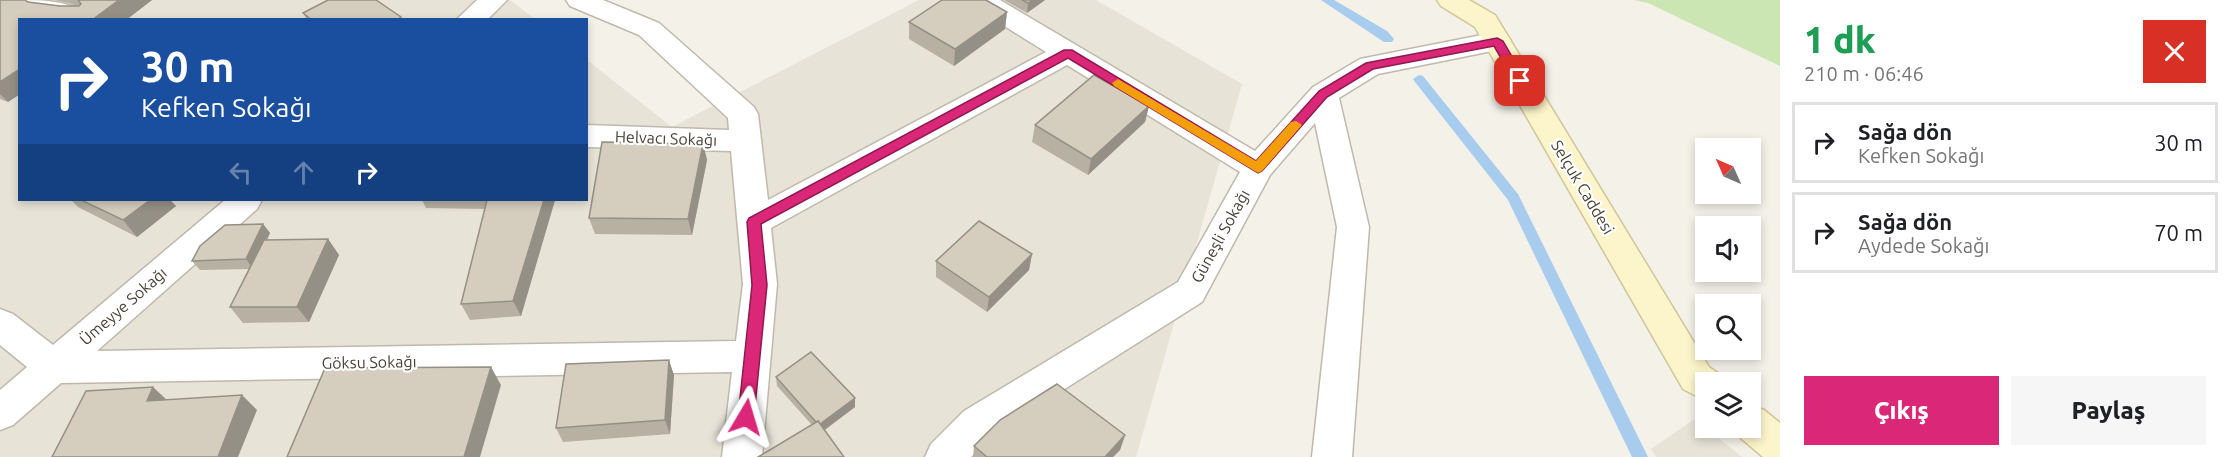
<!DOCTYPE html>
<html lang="tr">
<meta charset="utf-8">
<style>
body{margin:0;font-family:Ubuntu,sans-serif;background:#f6f6f6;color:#202124;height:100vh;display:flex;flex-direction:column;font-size:22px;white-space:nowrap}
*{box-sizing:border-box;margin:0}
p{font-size:20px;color:#757577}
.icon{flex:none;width:33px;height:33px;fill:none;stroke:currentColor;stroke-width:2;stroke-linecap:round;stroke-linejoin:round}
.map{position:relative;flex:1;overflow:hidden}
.panel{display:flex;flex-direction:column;background:#fff;width:450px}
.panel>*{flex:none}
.top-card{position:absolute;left:18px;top:18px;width:570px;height:183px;border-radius:0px;box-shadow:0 3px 9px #0003;background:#1a4fa0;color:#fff;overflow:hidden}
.needle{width:39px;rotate:315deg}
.fabs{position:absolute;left:1695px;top:138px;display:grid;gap:12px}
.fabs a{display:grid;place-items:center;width:66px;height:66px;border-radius:0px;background:#fff;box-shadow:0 3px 9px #0003;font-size:30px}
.pin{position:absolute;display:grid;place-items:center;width:51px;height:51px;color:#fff;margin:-26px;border-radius:12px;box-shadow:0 3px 9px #0006}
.me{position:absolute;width:66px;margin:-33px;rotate:7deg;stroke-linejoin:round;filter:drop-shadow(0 0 4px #0008)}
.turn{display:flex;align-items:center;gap:21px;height:126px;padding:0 24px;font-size:27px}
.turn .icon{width:78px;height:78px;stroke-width:2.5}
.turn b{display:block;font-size:42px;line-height:51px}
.lanes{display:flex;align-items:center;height:57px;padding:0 24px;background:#0003;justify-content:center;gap:30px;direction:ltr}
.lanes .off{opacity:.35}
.round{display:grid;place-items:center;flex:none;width:63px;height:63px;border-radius:0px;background:#f6f6f6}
.headline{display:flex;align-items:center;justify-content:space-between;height:102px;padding:0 24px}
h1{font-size:36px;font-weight:800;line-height:45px;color:#1e9e55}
.primary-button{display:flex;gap:12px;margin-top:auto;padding:12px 24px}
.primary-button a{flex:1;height:69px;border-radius:0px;background:#db2777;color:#fff;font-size:24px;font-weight:800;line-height:69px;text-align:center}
.primary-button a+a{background:#f6f6f6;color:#202124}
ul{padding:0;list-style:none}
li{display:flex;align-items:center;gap:18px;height:81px;margin:0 12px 9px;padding:0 12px;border:3px solid #e0e0e0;border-radius:0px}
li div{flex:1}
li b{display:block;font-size:22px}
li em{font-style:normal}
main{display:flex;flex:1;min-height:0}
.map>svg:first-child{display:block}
</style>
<main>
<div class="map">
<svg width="1780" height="457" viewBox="0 0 1780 457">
<rect width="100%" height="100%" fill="#f3f1e8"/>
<g fill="#e7e3d7">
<path d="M0,0H510L535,19L20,20V200H586L587,60L672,127L919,0H1096L1242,84L1136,457H0Z"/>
<path d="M1696,418L1706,428L1742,457H1656L1651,449Z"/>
</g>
<path fill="#cbe6b3" d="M1634,0H1780V66L1648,3Z"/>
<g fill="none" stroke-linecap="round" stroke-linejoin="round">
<g fill="#a8cced" fill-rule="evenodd">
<path d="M1321,0H1334L1387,31L1394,39L1392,42H1384Z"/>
<path d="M1419,75L1423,76L1518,194L1648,457H1632L1508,200L1415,82L1413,79Z"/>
</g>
<g stroke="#bfb9ab" stroke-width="3">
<g id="street">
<path d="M19,0C40,0 78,0 91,20C69,20 33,21 19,0Z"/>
<path d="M477,0H507L487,20H456Z"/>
<path d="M566,0H603L659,23L754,107L758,114L768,200L1046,52L972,6L968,0H1000L1255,151L1313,87L1360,59L1497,32L1507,35L1511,41L1507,47L1497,50L1378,74L1339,98L1369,227L1352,457H1312L1337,227L1315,123L1270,175L1202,302L992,435L971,457H925L931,444L964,411L1178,282L1240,172L1067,65L771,228L777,284L762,457H722L732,372L61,383L13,425L0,430V390L27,367L0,345V309L13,314L53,345L225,200H262L257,209L97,351L736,341L743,284L731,151L586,147V125L729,130L728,118L639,35L570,6Z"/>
</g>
</g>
<g stroke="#d1c69a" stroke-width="3">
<g id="secondary">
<path d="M1437,0H1469L1495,15L1709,367L1719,374L1723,382H1706V401L1683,389L1475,27L1441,6Z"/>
<path d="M1750,405L1764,410L1780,423V457H1763L1736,434L1733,428H1750Z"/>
</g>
</g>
<use href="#street" fill="#fff" fill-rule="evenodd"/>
<use href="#secondary" fill="#fcf4ca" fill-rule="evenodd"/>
</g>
<g fill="#b7b0a3">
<path d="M0,0L28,2L60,6H76L69,3L54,0H152L126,20H20V94L8,102L0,99Z"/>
<path d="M1004,0H1045L1027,13Z"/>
<path d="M1007,12L1005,29L954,66L909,39V22Z"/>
<path d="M303,13L402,20H307Z"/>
<path d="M1149,106L1145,122L1088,175L1032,142L1035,125Z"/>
<path d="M703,144L707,160L692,235L595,234L589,218Z"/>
<path d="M71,200H170L176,206L137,237L78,207Z"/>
<path d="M422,200H555L521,316L470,320L461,304L485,209L426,208Z"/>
<path d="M263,224L270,233L267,240L328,239L339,255L309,322L243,323L230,307L249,269L200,270L192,261Z"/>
<path d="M1032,254L1029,270L987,312L936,277V261Z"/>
<path d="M674,375L670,434L563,442L556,428Z"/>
<path d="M776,377L855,398V407L825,430L812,425L777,386Z"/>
<path d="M1125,435L1120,450L1113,457H973L974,446Z"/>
</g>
<g fill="#959085">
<path d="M119,0H152L126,20H92Z"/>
<path d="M1033,0H1045L1027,13L1028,3Z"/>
<path d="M1007,12L1005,29L954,66L955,49Z"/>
<path d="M20,69V94L8,102L0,94V82Z"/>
<path d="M1149,106L1145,122L1088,175L1091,159Z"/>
<path d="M703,144L707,160L692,235L688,219Z"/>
<path d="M150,200H170L176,206L137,237L123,220Z"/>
<path d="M544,200H555L521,316L513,301Z"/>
<path d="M263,224L270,233L253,269L246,259Z"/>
<path d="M328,239L339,255L309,322L297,307Z"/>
<path d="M1032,254L1029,270L987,312L989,297Z"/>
<path d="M669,360L674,375L670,434L665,420Z"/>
<path d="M491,367L501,385L480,457H464Z"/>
<path d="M153,387L169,402L147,401Z"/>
<path d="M242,395L257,410L238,457H218Z"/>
<path d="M855,398V407L820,433L819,425Z"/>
<path d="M1125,435L1120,450L1113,457H1105Z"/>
</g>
<g fill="#d5cdbe" stroke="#959085" stroke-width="1.5">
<path d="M0,0H25L28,2L60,6H79L81,4L78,0H119L92,20H20V69L0,82Z"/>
<path d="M328,0H376L401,17L397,20H312L303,13Z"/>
<path d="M942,0H986L1007,12L955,49L909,22Z"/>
<path d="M1022,0H1033L1028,3Z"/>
<path d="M1094,75L1149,106L1091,159L1035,125Z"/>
<path d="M602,142L703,144L688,219L589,218Z"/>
<path d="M81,200H150L123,220Z"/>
<path d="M487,200H544L513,301L461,304Z"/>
<path d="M979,221L1032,254L989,297L936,261Z"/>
<path d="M263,224L246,259L192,261L200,246L225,225Z"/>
<path d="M328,239L297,307H230L264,240Z"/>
<path d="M811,352L855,398L820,424L818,421L816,422L776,377Z"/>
<path d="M669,360L665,420L556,428L566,364Z"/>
<path d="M491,367L464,457H287L325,368Z"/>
<path d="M1057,384L1125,435L1105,457H987L974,446L1000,420Z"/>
<path d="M153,387L147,401L242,395L218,457H52L86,391Z"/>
<path d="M818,421L844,457H758Z"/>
</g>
<path fill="#db2777" stroke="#8e194d" stroke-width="1.5" d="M1497,38L1503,41L1526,81L1525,84H1516L1494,46L1373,69L1327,97L1262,171L1258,173L1068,58L761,224L767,285L754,417L752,422L746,424L741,422L738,417L752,285L747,222L749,218L1064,50H1072L1256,161L1319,91L1366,63Z"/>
<path fill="#f59e0b" d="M1118,79L1256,161L1291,122L1296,121L1302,125L1262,171L1258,173L1114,86L1112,83Z"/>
<g text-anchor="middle" stroke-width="4.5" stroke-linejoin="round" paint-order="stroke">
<g font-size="16" fill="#474237" stroke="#fff">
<text transform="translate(666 138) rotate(2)" y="6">Helvacı Sokağı</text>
<text transform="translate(1583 187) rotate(59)" y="6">Selçuk Caddesi</text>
<text transform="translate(1220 236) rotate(-61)" y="6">Güneşli Sokağı</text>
<text transform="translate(123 306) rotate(-41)" y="6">Ümeyye Sokağı</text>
<text transform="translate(369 362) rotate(-1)" y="6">Göksu Sokağı</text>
</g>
</g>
</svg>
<div class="fabs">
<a><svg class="needle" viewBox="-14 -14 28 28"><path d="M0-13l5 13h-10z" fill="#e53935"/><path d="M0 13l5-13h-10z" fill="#757577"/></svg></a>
<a><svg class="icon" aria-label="sound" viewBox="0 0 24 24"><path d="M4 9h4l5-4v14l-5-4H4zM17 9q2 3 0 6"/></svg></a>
<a><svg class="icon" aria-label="search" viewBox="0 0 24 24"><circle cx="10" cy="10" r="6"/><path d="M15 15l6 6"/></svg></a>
<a><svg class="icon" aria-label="layers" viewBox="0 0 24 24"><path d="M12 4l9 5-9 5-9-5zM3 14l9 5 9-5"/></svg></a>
</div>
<div class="pin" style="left:1520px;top:81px;background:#d93025"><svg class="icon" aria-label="arrive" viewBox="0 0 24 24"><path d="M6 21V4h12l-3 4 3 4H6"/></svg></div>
<svg class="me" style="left:746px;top:417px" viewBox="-20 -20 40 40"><path d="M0-17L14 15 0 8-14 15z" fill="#db2777" stroke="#fff" stroke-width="4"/></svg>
<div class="top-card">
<div class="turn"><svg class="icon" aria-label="right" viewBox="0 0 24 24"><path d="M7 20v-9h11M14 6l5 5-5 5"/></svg><div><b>30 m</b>Kefken Sokağı</div></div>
<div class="lanes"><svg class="icon off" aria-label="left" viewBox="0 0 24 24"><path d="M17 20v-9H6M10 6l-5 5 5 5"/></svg><svg class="icon off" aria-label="ahead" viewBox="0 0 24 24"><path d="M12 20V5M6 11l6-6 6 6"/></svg><svg class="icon" aria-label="right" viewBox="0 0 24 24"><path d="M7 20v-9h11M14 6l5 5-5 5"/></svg></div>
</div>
</div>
<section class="panel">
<div class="headline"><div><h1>1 dk</h1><p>210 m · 06:46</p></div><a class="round" style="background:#d93025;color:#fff"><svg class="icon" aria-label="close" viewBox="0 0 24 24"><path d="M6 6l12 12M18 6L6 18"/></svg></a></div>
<ul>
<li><svg class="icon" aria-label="right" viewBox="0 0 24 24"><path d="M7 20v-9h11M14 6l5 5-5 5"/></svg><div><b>Sağa dön</b><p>Kefken Sokağı</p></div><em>30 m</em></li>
<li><svg class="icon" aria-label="right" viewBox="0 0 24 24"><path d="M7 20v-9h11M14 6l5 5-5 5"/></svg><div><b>Sağa dön</b><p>Aydede Sokağı</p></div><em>70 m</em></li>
</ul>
<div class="primary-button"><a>Çıkış</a><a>Paylaş</a></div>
</section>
</main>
